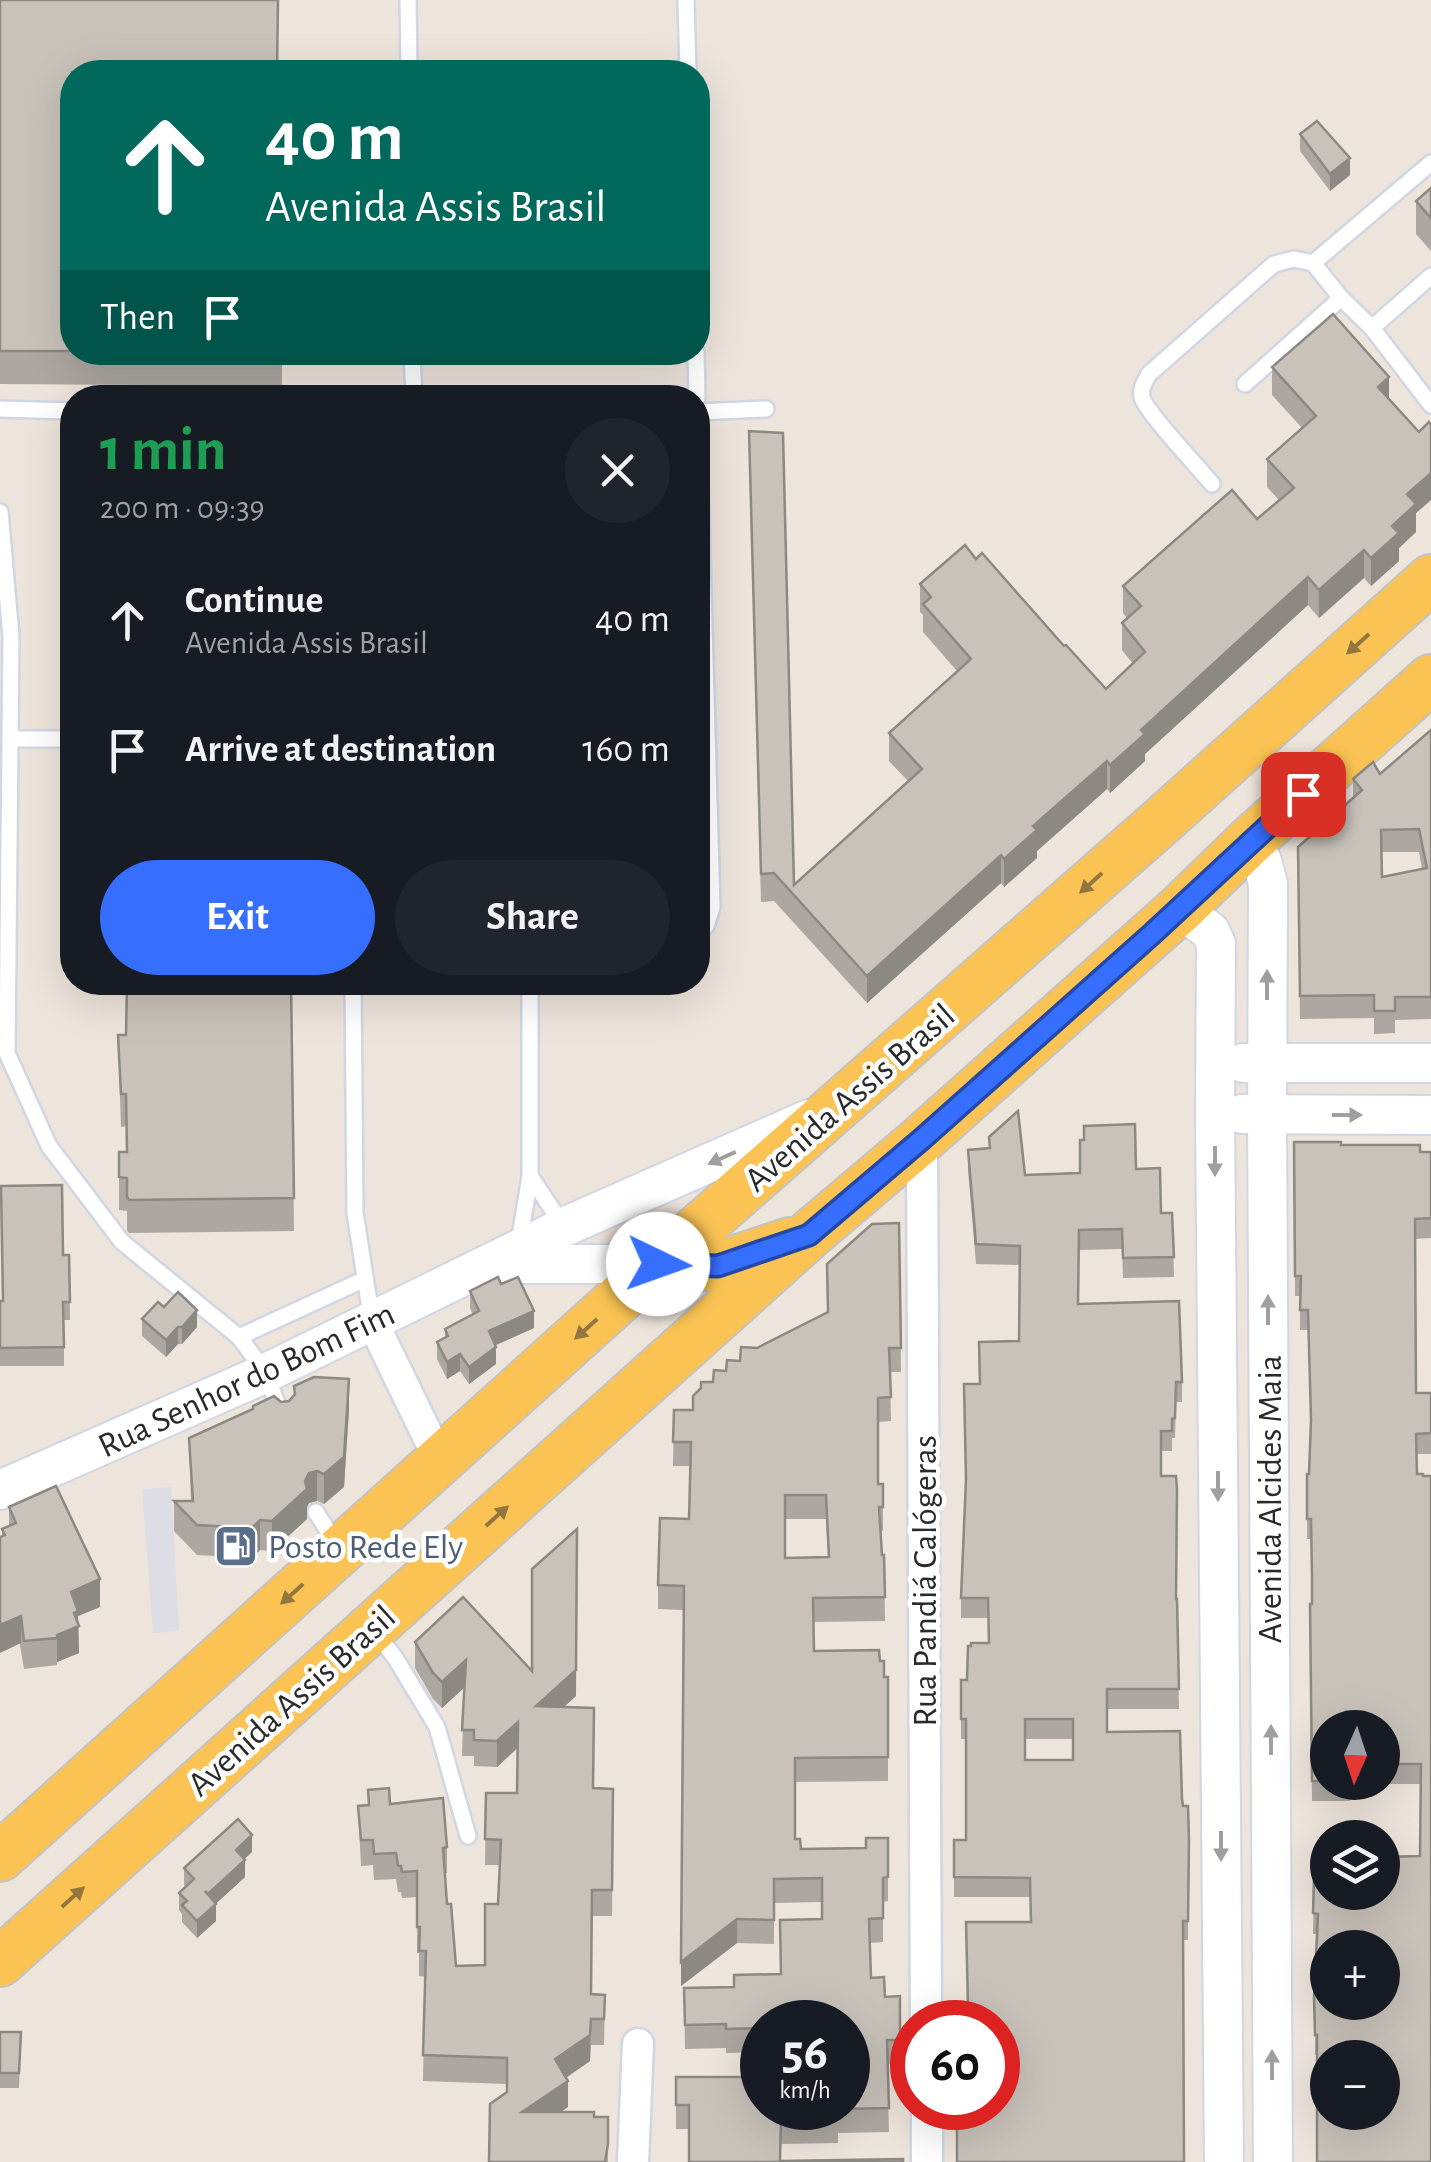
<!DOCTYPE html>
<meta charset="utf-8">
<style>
body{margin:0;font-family:"Alegreya Sans",sans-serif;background:#20242c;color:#f1f3f6;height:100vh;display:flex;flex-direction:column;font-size:38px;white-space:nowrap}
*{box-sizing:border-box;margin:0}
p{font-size:32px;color:#9ea1a6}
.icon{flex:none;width:55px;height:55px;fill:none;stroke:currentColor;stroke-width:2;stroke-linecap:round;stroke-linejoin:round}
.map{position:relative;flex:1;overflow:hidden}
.panel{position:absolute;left:60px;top:385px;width:650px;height:610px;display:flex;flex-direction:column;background:#171b24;border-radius:40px;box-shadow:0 10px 40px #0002}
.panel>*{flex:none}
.guide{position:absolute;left:60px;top:60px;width:650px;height:305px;border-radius:40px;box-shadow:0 10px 40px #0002;background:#00695c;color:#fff;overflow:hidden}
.needle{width:65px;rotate:183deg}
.fabs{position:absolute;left:1310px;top:1710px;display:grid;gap:20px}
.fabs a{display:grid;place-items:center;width:90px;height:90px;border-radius:50%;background:#171b24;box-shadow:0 10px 40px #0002;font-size:50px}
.speed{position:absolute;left:740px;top:2000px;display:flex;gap:20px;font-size:50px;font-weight:700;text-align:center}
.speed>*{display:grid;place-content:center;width:130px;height:130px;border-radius:50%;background:#171b24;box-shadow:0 10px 40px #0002;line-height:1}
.speed small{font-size:25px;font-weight:400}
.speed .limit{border:15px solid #d22;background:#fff;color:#111}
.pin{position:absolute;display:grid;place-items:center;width:85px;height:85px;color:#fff;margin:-42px;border-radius:20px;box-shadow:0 5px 15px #0006}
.me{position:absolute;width:110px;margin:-55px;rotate:93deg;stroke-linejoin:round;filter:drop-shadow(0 0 8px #0008)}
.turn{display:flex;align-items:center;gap:35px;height:210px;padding:0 40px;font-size:45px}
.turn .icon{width:130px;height:130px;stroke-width:2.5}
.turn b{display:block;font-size:70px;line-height:85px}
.then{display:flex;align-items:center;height:95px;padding:0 40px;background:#0003;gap:20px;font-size:38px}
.round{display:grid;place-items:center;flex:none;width:105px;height:105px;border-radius:52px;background:#20242c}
.headline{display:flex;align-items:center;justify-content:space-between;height:170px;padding:0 40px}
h1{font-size:60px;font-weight:600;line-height:75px;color:#1e9e55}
.action{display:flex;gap:20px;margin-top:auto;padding:20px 40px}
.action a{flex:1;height:115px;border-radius:60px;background:#366fff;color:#fff;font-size:40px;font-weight:600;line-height:115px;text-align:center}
.action a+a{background:#20242c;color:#f1f3f6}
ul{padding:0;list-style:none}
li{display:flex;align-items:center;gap:30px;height:130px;padding:0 40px}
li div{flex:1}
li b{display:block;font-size:38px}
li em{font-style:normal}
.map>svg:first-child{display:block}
</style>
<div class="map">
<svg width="1431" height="2162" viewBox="0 0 1431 2162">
<rect width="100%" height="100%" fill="#ede4db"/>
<path fill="#dedce5" d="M171,1487L179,1631L153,1633L142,1489Z"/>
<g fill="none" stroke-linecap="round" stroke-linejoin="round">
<g stroke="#d0d6e4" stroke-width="20">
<g id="service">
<path d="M408,0L409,72"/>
<path d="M686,0L688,72"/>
<path d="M1431,276L1372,328L1431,405"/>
<path d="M1372,328L1341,298L1313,263L1431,163"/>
<path d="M412,352L414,398"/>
<path d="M696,352L697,398"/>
<path d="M1245,384L1341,298"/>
<path d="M0,409L72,411"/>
<path d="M698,412L766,409"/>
<path d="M698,413L712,907L706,926L698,931"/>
<path d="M1212,484C1200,469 1145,411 1142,397C1140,388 1145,382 1149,374L1274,264L1294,259L1313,263"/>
<path d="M0,512L11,636L7,1053L49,1146L122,1242L239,1337L266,1373L280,1412"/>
<path d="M11,739H72"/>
<path d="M353,982L355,1213L372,1321"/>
<path d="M530,1176L564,1227"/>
<path d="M519,1243L530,1176V982"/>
<path d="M239,1337L365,1279"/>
<path d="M316,1512L338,1547"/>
<path d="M376,1633L396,1659L437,1727L468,1836"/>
</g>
</g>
<g stroke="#d0d6e4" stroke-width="35">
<g id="minor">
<path d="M922,1139L926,2022"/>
<path d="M372,1321L440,1461"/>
<path d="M927,2108V2162"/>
<path d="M633,2162L638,2044"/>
</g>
</g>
<g stroke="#d0d6e4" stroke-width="42">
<g id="tertiary">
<path d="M1251,840L1262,861L1268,884L1267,1115L1273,2162"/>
<path d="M1180,909L1210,931L1216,944L1215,1114L1224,2162"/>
<path d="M1243,1063H1431"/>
<path d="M1242,1114L1431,1115"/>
<path d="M498,1264H658"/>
<path d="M0,1490L266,1373L564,1227L809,1119"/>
</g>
</g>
<g stroke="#c3c3c3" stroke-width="52">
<g id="primary">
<path d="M658,1264L688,1267L718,1266L790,1242"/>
<path d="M0,1857L658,1264L1164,819L1431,579"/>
<path d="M0,1962L809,1235L922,1139L1180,909L1251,840L1431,679"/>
</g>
</g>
<use href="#service" stroke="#fff" stroke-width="15"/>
<use href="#minor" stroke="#fff" stroke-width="30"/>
<use href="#tertiary" stroke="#fff" stroke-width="38"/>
<use href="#primary" stroke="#fac353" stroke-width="48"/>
</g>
<g fill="#aca7a0" fill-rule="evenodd">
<path d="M0,0L72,72V352H282V386L0,384Z"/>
<path d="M1300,134L1350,175L1330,191L1300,151Z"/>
<path d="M1431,188V251L1416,234V201Z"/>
<path d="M1272,367L1389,399L1419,432L1431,425V500L1416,513V532L1399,548V561L1371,586L1364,578L1319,618L1308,605L1145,754V761L1110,793L1107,789L1037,851V858L1004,887L1001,883L867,1003L774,901L761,902L749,431L794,885L908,781L889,761V733L957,671L923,632V615L920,612V584L976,559L1106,689L1133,664L1122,650V623L1127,618L1123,613V586L1257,519L1279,500L1267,487V459L1302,428L1272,395Z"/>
<path d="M1431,730V1019L1395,1020V1033L1374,1034V1018L1300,1019L1298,847L1353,798V779L1380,774ZM1381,852H1419L1422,869L1382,877Z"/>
<path d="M291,982L294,1231L129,1233L127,1230V1211L119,1210V1152H126V1126L121,1127L118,1035H126Z"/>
<path d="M989,1137L1025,1175L1136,1169L1161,1213H1172L1174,1277L1123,1278L1122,1249L1079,1250V1304L1182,1382V1402H1176L1175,1438H1172V1451H1161V1476L1176,1599H1177L1179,1709H1107V1732L1182,1799L1183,1806H1188V1940H1183L968,2007L1030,1922V1897H954V1840H966V1739H961V1680H967L988,1643V1618H961V1598L979,1384L1019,1341L1020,1265L976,1264L968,1170V1150L989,1148ZM1025,1739H1073V1760H1025Z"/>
<path d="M1294,1142L1431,1152V1238L1415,1239L1416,1393H1431V1454H1416L1431,2162L1317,2055H1315L1317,1934H1313L1314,1878L1328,1892L1420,1856L1421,1784H1372V1797H1350V1801H1312L1310,1604H1312L1311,1539H1307V1474H1309L1311,1430L1308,1330H1300V1296H1295ZM1328,1728H1382V1782H1328Z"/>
<path d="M899,1223L901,1372H890L891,1421L878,1422V1484H883V1531H881L882,1555H884L885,1621L814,1622V1651L880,1661L884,1677H888V1781L795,1782V1839L801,1849L866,1848L888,1838V1901L883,1902V1942L870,1943L871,1978L885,1997L900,1996V2064H887L889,2132L838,2133V2143L781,2144L689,2162V2129H676V2077L762,2108L848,2022H762V2052L726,2053V2048L685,2049L684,1988L734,1987L780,1974L822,1919V1902L774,1903V1944L737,1943L681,1986L684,1610L658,1609V1585L689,1519L690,1466H673L674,1410H693L713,1382L757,1348L828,1312ZM785,1519H826L828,1557L785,1558Z"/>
<path d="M63,1255H69L70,1320H64V1366H0V1301H3Z"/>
<path d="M501,1284L534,1328L496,1345V1364L469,1384L460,1371L447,1379L437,1359V1342L445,1338V1329L473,1315L470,1308V1291Z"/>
<path d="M164,1307L197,1327L182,1344H178L166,1357L142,1336V1319Z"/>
<path d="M281,1402L349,1409L344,1487L324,1504L317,1501L309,1503L307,1507V1519L272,1551L260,1550L252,1558L197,1555L174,1531V1501H191L189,1438Z"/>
<path d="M9,1507L100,1607L78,1616L79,1653L57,1662V1665L24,1669L2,1537V1529L9,1526Z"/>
<path d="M415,1642L532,1671L576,1696L564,1707L593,1788L613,1789L612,1916H592L591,1994L605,1995L604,2045H591L590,2061L566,2078L568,2107L561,2112L608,2117V2162H489L507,2092V2084L423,2081L425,1977L419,1976V1953H417V1897L402,1898L401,1892H398L396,1879L374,1880L373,1865L361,1866L358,1806L368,1805V1790L390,1804L447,1847V1873H445L447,1904L456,1966L485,1965L498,1904L500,1865H485L486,1793H517L518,1748L497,1767L474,1766V1756H462L464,1687L442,1708L433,1699L415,1668Z"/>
<path d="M252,1852L244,1859L245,1877L216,1903V1921L197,1938L182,1922V1914L179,1910V1893L186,1887L184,1885V1868Z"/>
<path d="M0,2032H21L19,2088H0Z"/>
</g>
<g fill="#8c8882">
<path d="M1350,158V175L1330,191V174Z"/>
<path d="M1389,377V405L1378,387Z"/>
<path d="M1431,473V500L1416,513V532L1399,548V561L1371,586V558L1392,526L1407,494Z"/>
<path d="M1364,550V578L1319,618V590Z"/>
<path d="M1308,577V605L1145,754V761L1110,793V765L1141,730Z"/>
<path d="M1107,761V789L1037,851V858L1004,887V859L1033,826Z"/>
<path d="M1001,855V883L867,1003V976Z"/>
<path d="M197,1310V1327L182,1344V1327Z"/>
<path d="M534,1311V1328L489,1348V1331Z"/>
<path d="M178,1327V1344L166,1357V1340Z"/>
<path d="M496,1347V1364L469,1384V1367Z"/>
<path d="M460,1354V1371L447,1379V1362Z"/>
<path d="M349,1379V1409L344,1487L324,1504V1474Z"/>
<path d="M317,1471V1501L309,1503L307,1507V1519L272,1551V1521L305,1481L309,1473Z"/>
<path d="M260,1520V1550L252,1558V1528Z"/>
<path d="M577,1529L576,1696L536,1732V1706Z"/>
<path d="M100,1579V1607L78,1616L79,1653L57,1662V1635L71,1592Z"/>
<path d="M21,1616V1643L0,1653V1625Z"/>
<path d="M466,1660V1686L442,1708V1682Z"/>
<path d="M518,1722V1747L497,1767V1741Z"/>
<path d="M252,1835V1852L236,1867V1850Z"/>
<path d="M245,1860V1877L208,1911V1894Z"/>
<path d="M216,1904V1921L197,1938V1921Z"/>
<path d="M737,1919V1943L681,1986V1962Z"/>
<path d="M591,2019L590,2061L555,2085V2059Z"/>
<path d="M568,2081V2107L522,2138V2112Z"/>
</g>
<g fill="#c8c2ba" stroke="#8c8882" stroke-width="2.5" fill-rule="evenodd">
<path d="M0,0H278L277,72H72V351H0Z"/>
<path d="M1317,121L1350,158L1330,174L1300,134Z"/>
<path d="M1431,188V218L1416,201Z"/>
<path d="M1333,314L1389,377L1378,387L1419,432L1429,422L1431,425V473L1407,494L1416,504L1392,526L1399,533L1371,558L1364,550L1319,590L1308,577L1141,730L1145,734L1110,765L1107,761L1033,826L1037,830L1004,859L1001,855L867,976L774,873L761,874L749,431L783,433L794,885L922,769L889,733L971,659L923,604L931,597L920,584L965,545L976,559L982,553L1064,646L1066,645L1106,689L1145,652L1122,623L1141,606L1123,586L1232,490L1257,519L1294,488L1267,459L1316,416L1272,367Z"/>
<path d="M193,352H282V353Z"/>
<path d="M1431,730V997H1395V1011H1374V995L1300,996L1298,847L1362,790L1353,779L1373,762L1380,774ZM1419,829L1427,868L1382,877L1381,830Z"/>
<path d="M127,982H291L294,1198L129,1200L127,1197V1178L119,1177V1152H127L126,1094H121L118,1035H126Z"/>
<path d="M1018,1111L1025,1175L1080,1173V1140H1084V1126L1135,1124L1136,1169L1160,1168L1161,1213H1172L1174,1257L1123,1258L1122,1229L1079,1230L1078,1304L1179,1301L1182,1382H1176L1175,1418L1172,1419V1431H1161V1476H1176L1177,1489L1176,1599H1177L1179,1689H1107V1732L1180,1731L1182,1799L1183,1806H1188L1189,1840L1188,1921H1183L1184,2162H957V2108H998V2022H956V2019L968,2007L966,1922H1031L1030,1878L954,1877V1840H966V1719H961V1680H967L968,1646H971V1643H989L988,1598H961L966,1479L964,1384H980L979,1342L1019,1341L1020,1246L976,1244L968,1150L990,1148L989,1137ZM1025,1719H1073V1760H1025Z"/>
<path d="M1294,1142H1341V1145H1420V1152H1431V1218L1415,1219L1416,1393H1431V1433L1416,1434L1417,1474H1423V1476H1431V2162H1317V2035H1315L1314,1998L1318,1914L1313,1913L1314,1878L1328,1879V1892H1382V1857L1420,1856L1421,1764H1382V1728H1328V1781H1312L1310,1604H1312V1576L1311,1519H1307V1474H1309L1311,1420L1308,1310H1300L1301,1276H1295ZM1328,1948H1382V2002H1328ZM1328,2058H1382V2112H1328Z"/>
<path d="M62,1185L63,1255H69L70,1302H63L64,1347L0,1348V1301H3L1,1186Z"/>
<path d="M899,1223L901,1348H889L891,1397L878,1398V1484H883V1507H879L882,1555H884L885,1597L813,1598L814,1651L879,1650L880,1661H884V1677H888V1757L795,1758V1839H800L801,1849L866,1848V1838H888V1877L883,1878V1918L869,1919L871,1978L884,1977L885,1997L900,1996V2040H887L889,2108L838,2109V2119L781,2120L780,2161L903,2159V2162H689V2105H676V2077H762V2108H848V2022H762V2028L726,2029V2024L685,2025L684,1988L734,1987V1975L781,1974L780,1920L822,1919V1878L774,1879V1920L737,1919L681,1962L684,1586L658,1585L660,1518L689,1519L691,1442H673L674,1410H693V1396L701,1388V1382H713L714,1370L726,1371L727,1360L740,1361L741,1347L757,1348L828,1312L827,1264L872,1224ZM785,1495H826L829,1557L785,1558Z"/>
<path d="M498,1277L501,1284L518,1277L534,1311L489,1331L496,1347L469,1367L460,1354L447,1362L437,1342L448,1336L445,1329L479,1311L470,1291Z"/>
<path d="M178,1292L197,1310L182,1327H178L166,1340L142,1319L158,1302L164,1307Z"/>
<path d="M314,1377L349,1379L344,1457L324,1474L317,1471L309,1473L305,1481L307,1489L272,1521L260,1520L252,1528L197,1525L174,1501H193L189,1438L253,1409V1406L274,1396L281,1402L289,1401L295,1394L294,1386Z"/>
<path d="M56,1486L100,1579L71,1592L78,1611L74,1613L79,1626L57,1635V1638L24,1641L21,1616L0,1625V1537L5,1535L2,1529L16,1523L9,1507Z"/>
<path d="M577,1529L576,1670L536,1706L594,1708L593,1788L613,1789L612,1890H592L591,1994L605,1995L604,2019H591L590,2035L555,2059L568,2081L522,2112H594V2117H608V2144L605,2162H489L490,2104L507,2092V2058L423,2055L426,1951H419L420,1927H417V1871L402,1872L401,1866H398L396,1853L374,1854L373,1840H361L358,1806L369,1805L368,1790L389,1788L390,1804L443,1798L447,1847L443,1848L447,1904H451L456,1966L485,1965V1904H498L501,1840L485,1839L486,1793H517L518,1722L497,1741L474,1740V1730H462L466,1660L442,1682L433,1673L415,1642L463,1597L532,1671V1569Z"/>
<path d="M238,1819L252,1835L236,1850L245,1860L208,1894L205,1891L216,1904L197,1921L182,1905L187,1901L179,1893L194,1879L184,1868Z"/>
<path d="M0,2032H21L19,2073H0Z"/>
</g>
<defs><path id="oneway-solid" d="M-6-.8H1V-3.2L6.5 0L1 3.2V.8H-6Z" transform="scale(2.5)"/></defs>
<g fill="#92763e">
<use href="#oneway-solid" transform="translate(1358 644) rotate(138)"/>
<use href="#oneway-solid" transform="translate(1091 883) rotate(138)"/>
<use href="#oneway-solid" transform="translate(586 1329) rotate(138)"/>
<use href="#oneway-solid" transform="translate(497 1516) rotate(-42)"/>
<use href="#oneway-solid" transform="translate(292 1594) rotate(138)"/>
<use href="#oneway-solid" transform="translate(73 1897) rotate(-42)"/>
</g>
<g fill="#9f9f9f">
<use href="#oneway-solid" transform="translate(1267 985) rotate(-90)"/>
<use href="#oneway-solid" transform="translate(1347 1115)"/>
<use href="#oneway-solid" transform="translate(722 1158) rotate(156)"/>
<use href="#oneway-solid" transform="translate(1215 1161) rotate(90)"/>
<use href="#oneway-solid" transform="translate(1268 1310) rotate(-90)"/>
<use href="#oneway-solid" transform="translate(1218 1486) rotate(90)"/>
<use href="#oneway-solid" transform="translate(1271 1740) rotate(-90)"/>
<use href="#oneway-solid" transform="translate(1221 1846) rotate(90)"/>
<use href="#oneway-solid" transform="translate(1272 2065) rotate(-90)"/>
</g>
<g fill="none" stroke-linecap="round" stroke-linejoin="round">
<g stroke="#2348a6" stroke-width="25">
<path id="route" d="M658,1264L718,1266L809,1235L922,1139L1152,934L1303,794"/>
</g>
<use href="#route" stroke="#366fff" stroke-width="18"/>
</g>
<defs>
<g id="fuel-square" transform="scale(2.25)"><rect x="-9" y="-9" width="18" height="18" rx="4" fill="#5c6f8a" stroke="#fff"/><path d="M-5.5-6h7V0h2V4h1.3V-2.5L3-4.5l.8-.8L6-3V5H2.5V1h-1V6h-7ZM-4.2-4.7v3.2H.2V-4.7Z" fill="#fff"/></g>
</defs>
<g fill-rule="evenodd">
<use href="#fuel-square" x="236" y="1546"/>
</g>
<g text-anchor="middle" stroke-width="9" stroke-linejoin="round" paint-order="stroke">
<g font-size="35" fill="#2a2a2a" stroke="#fff">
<text transform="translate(849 1097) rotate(-41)" y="12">Avenida Assis Brasil</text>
<text transform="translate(246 1379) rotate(-25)" y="12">Rua Senhor do Bom Fim</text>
<text transform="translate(1269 1499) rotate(-90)" y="12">Avenida Alcides Maia</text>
<text transform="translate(924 1581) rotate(-90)" y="12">Rua Pandiá Calógeras</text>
<text transform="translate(291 1700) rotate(-42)" y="12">Avenida Assis Brasil</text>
</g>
<g font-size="35" fill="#4e5e75" stroke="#fff" text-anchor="start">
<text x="268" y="1558">Posto Rede Ely</text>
</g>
</g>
</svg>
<div class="fabs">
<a><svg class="needle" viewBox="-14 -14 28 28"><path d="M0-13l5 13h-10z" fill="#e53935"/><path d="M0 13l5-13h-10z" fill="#9ea1a6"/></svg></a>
<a><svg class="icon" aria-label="layers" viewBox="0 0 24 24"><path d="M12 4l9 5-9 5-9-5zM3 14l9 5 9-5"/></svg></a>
<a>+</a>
<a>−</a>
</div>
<div class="speed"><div>56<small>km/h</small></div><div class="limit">60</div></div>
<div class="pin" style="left:1303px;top:794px;background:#d93025"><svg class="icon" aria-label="arrive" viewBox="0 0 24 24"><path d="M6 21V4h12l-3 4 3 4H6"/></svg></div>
<svg class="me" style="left:658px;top:1264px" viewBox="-20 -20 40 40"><circle r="19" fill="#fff"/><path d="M0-13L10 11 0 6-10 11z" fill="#366fff"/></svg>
<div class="guide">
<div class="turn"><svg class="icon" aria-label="ahead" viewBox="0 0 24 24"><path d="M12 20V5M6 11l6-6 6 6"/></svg><div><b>40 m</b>Avenida Assis Brasil</div></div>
<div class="then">Then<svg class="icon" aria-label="arrive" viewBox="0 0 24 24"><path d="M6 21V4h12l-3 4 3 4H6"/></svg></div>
</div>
<section class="panel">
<div class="headline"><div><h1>1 min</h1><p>200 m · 09:39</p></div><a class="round"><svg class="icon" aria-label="close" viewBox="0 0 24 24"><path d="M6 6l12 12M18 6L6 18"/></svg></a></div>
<ul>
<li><svg class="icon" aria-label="ahead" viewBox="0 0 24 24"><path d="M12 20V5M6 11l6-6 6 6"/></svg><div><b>Continue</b><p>Avenida Assis Brasil</p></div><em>40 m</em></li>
<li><svg class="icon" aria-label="arrive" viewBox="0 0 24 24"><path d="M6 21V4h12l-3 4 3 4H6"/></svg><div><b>Arrive at destination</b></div><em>160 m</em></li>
</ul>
<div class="action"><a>Exit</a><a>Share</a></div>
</section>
</div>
